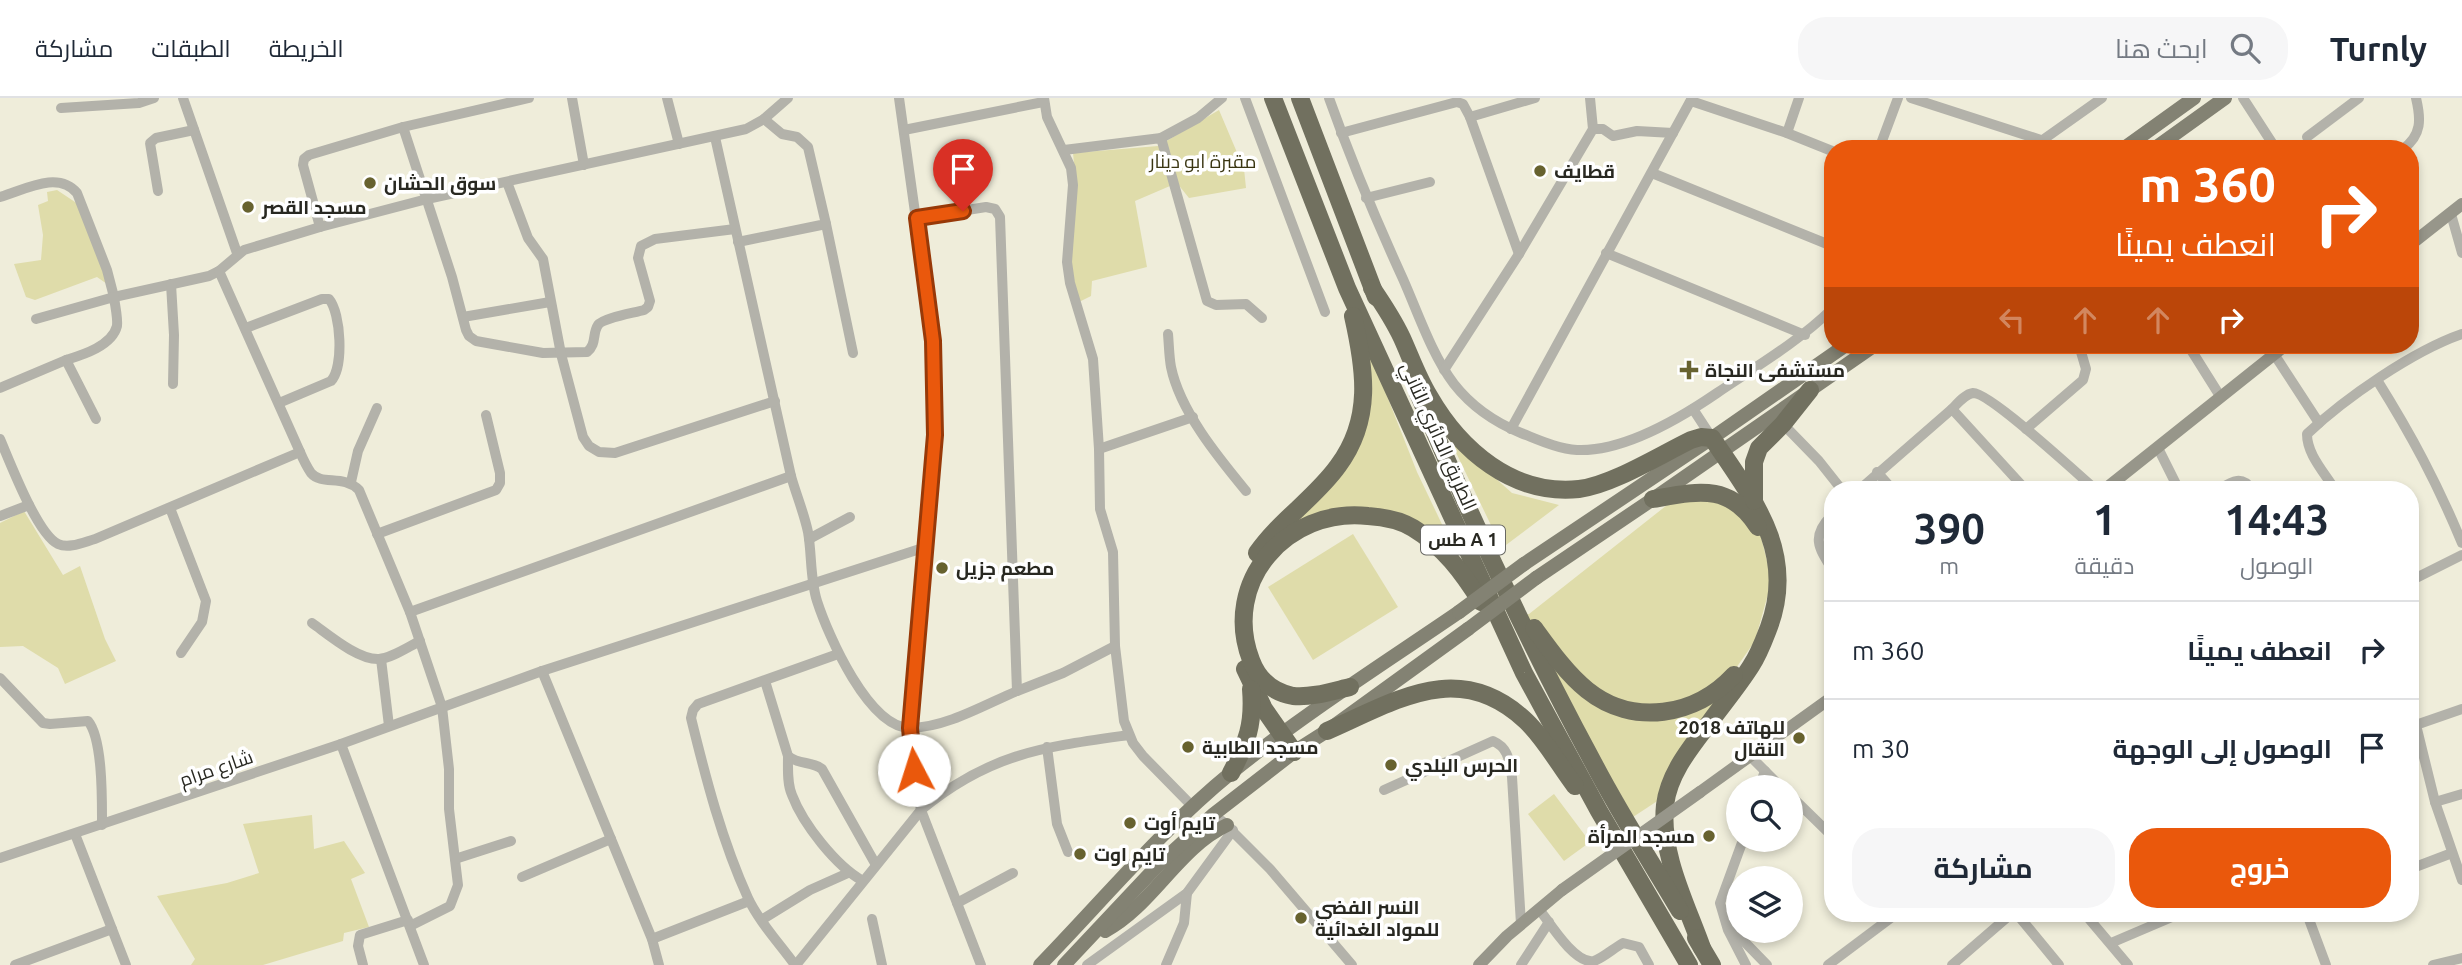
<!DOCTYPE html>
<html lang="ar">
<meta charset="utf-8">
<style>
body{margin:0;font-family:Ubuntu,Cairo,sans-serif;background:#f6f6f7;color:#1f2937;direction:rtl;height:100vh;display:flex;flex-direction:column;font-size:26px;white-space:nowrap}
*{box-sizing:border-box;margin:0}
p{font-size:23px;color:#747a83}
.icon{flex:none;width:38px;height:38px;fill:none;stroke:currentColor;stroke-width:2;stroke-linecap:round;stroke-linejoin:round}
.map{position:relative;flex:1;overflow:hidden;direction:ltr}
.details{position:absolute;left:1824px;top:383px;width:595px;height:441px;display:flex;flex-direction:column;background:#fff;border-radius:28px;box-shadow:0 4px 10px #0003;direction:rtl}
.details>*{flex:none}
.top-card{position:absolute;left:1824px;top:42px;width:595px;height:214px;border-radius:28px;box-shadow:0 4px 10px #0003;direction:rtl;background:#ea580c;color:#fff;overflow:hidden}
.controls{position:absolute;left:1726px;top:677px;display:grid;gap:14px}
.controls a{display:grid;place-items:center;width:77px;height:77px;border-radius:50%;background:#fff;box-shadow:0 4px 10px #0003;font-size:35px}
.pin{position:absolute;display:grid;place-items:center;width:60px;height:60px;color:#fff;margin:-72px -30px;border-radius:50% 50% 50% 0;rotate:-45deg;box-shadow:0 0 7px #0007}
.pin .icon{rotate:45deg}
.me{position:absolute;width:77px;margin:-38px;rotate:355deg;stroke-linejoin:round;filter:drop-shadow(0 0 5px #0008)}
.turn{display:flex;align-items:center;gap:24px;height:147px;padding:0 28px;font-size:32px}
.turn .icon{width:91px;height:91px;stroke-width:2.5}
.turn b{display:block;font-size:49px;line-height:60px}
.lanes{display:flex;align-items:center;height:66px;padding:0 28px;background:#0003;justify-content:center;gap:35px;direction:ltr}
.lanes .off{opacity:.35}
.eta{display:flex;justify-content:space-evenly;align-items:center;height:119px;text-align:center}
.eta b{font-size:42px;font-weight:700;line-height:49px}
.primary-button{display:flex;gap:14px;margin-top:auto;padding:14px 28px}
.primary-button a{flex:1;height:80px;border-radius:28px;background:#ea580c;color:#fff;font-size:28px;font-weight:700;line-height:80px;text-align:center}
.primary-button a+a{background:#f6f6f7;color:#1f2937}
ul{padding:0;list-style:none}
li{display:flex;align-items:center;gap:21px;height:98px;padding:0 28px;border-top:2px solid #e0e1e3}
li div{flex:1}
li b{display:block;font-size:26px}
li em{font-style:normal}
header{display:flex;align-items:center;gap:42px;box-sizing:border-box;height:98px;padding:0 35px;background:#fff;border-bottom:2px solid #e0e1e3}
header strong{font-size:33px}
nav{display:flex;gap:38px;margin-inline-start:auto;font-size:24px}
.search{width:490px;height:63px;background:#f6f6f7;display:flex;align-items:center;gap:18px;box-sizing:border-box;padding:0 24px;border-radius:28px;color:#747a83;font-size:26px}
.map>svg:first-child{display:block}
</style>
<header>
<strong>Turnly</strong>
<div class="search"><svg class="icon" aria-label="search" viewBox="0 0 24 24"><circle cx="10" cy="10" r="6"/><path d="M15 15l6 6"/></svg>ابحث هنا</div>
<nav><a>الخريطة</a><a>الطبقات</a><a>مشاركة</a></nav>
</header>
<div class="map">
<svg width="2462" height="867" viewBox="0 0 2462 867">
<rect width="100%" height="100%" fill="#efedda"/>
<g fill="#dfdcaa">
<path d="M1219,12L1244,71L1246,90L1189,100L1177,85L1135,103L1147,169L1092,183L1091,198L1079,204L1070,166L1076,86L1073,55L1158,48Z"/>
<path d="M57,92L78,106L91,130L107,186L97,179L35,202L26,199L14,166L41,162L43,137L38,107L48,103L47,94Z"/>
<path d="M1359,227L1417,374L1470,485L1387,418L1269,438L1353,344Z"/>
<path d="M1448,338L1512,395L1559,407L1502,450Z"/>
<path d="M1710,394L1760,435L1770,475L1768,496L1755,543L1722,590L1668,696L1633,719L1520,518L1529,516L1681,396Z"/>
<path d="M24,413L63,477L80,468L105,541L116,563L65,586L58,570L23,548L0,549V425Z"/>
<path d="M1353,436L1398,509L1313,562L1268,489Z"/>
<path d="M1554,696L1590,744L1564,763L1528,716Z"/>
<path d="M312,717L314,751L344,743L365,775L351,781L369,829L344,835L343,843L263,867H191L195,861L157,798L227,785L259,775L243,726Z"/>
</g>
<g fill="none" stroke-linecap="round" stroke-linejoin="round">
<g stroke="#b3b2aa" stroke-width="10">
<path d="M183,0L237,155"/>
<path d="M572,0L584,67"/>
<path d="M667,0L679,46"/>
<path d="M899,0L933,243L935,337L910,630L914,672L921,712L981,867"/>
<path d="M1044,0L1047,19L1071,70L1073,87L1067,164L1070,185L1093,261L1099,351L1100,411L1113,454L1115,548L1124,623L1133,645L1143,658L1193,709"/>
<path d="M1245,0L1325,214"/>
<path d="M1329,0C1351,62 1376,122 1403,181C1418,215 1432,257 1454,286C1472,309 1494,324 1521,335C1539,342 1558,351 1577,352C1624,354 1679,321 1717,295C1757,268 1798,244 1832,211"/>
<path d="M1911,0L2041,42"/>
<path d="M2243,0L2276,51"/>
<path d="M1691,3L1787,35L1832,53"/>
<path d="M61,10L139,5L154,0"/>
<path d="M1470,19L1535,0"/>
<path d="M403,29L452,179L466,232L469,238L476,243L543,255L587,254C597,246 592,236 598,227C603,220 634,215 644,212L648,209L650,203L638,160L641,148L655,141L735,131"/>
<path d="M1593,31H1603L1613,38L1637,33L1673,35"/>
<path d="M904,32L1043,4"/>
<path d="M1341,35L1457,4L1463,6L1470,19L1519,156"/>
<path d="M1787,35L1799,0"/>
<path d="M715,39L791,378C796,396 804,415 808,434C812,457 810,481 817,503C828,537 869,631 911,630C947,629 984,607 1017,593L1000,119L995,111L986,109L917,120"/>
<path d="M2307,39L2359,0"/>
<path d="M1161,40L1198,20L1222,0"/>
<path d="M1879,51L1898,0"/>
<path d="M2030,51L2102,0"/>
<path d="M2403,51C2422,37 2421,21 2416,0"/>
<path d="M1064,52L1161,40L1207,203L1216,207L1246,206L1262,220"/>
<path d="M1652,75L1832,148"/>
<path d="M507,84L528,140L543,161L561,256L583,339L589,348L599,354L615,355L775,303"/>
<path d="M158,93L150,45L156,40L194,32"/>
<path d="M0,99C24,92 58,72 77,95L107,172L114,199L209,178L219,173L244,152L320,129L427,101L746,31L764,21L788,0"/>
<path d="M1366,100L1430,84"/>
<path d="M2451,116L2462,155"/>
<path d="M826,126L853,255"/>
<path d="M320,129L303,67L304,61L309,57L403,29L529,0"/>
<path d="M738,144L826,126L808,49L797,39L782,36L764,21"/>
<path d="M1606,155L1805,237"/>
<path d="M219,173L300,354C303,361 307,369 311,375C322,388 343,376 359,392L410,514L442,609L449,671V711L458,787L450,808L410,828"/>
<path d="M171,186L174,237L173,286"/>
<path d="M463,219L550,204"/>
<path d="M36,221L114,199C115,208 118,220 117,228C112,248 82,257 66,262"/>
<path d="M246,230L322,201H329C341,215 344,269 331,283L279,305"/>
<path d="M1168,236C1169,247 1169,258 1171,269C1180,313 1218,359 1246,393"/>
<path d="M2188,247L2220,298"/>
<path d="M2274,256L2319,325"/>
<path d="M1444,272L1519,156L1593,31L1590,0"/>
<path d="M2377,282C2412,338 2437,385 2462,445"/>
<path d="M0,290L66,262L96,321"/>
<path d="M1693,311L1712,340"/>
<path d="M1952,311C1957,306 1965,296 1973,295C1989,294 2079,377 2096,392"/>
<path d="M1783,326L1819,363L1842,392"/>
<path d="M1511,331L1692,0"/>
<path d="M2026,331L2083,282L2086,271L2079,247"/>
<path d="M0,341C10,364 37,436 58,446C69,451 84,444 95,441L300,354"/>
<path d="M2158,350L2179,392"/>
<path d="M1099,351L1193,319"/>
<path d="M1877,374L1893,392"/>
<path d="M351,384L358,353L377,310"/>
<path d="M1859,392L1952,311L2026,392"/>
<path d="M2218,392C2231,384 2242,376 2252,392"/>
<path d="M2335,392C2325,375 2307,357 2307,336C2345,300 2413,253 2462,236"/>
<path d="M170,410L206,503L202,524L181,555"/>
<path d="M1832,417C1811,438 1818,449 1832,471"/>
<path d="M0,418L29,407"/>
<path d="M377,436L496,392L500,385V375L486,317"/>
<path d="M809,441L850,419"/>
<path d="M2410,483L2462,457"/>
<path d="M410,514L791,378"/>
<path d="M312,525C329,537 358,562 379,561C392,560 408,549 420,543"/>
<path d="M381,561L389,628"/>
<path d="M542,573L652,841L659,867"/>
<path d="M0,580L43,625L50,626L88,623C103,641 102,703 102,727"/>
<path d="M765,583L788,658C799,667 812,663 822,671L876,767"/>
<path d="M1017,593L1063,575L1115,548"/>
<path d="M2416,627L2435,704L2462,782"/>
<path d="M2410,629L2462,611"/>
<path d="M341,646L424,867"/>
<path d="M1047,649L1057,726L1068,754"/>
<path d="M788,658C788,671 787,686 792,697C803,726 836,768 863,783"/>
<path d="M1750,658L1782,690"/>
<path d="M1759,690L1765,673"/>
<path d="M1384,692L1493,643C1509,650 1509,663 1512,679L1521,826"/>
<path d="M1790,697L1832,738"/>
<path d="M2435,704L2462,696"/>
<path d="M1222,723L1270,771L1352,867"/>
<path d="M75,736L126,867"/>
<path d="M1743,742L1720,805L1728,832L1746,867"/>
<path d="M0,760L341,646L542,573L926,449"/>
<path d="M455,761L511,743"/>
<path d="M2410,771L2452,755"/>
<path d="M522,779L611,741"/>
<path d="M957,805L1013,775"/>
<path d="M1539,811C1549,824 1575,867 1594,863C1603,860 1614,850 1623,845L1639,849L1649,867"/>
<path d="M2017,816L2059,867"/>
<path d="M2085,816L2128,867"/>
<path d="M2307,816L2326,867"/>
<path d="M763,821L810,792L848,775"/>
<path d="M872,821L882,867"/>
<path d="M1731,830L1767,867"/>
<path d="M652,841L749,803"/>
<path d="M2111,845L2179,816"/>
<path d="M15,867L112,831"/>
<path d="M363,867L358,848L360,837L408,822"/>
<path d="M795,867C780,846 759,824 748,800C722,743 706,681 691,620L693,612L698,606L838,556"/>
<path d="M796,867L921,712C990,655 1044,649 1129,637"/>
<path d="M1087,867L1187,795L1233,732"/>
<path d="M1166,867L1184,825L1187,795"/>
<path d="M1521,867L1549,824"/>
<path d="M1828,867L1896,816"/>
<path d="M1952,867L2011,816"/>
<path d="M2433,867L2462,860"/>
</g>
<g stroke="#97968a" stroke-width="12">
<path d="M2410,147L2462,106"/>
<path d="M2104,392L2286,247"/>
<path d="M1700,694L1832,599"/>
<path d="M1479,867L1507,838L1562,792"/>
</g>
<g stroke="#838273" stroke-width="14">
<path d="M2123,51L2194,0"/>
<path d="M2154,51L2225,0"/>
<path d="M1524,466L1712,340L1846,247"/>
<path d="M1536,480L1653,401L1875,247"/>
<path d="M1105,833C1153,807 1178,750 1227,727"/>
<path d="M1040,867C1103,802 1162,731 1232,674C1304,616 1383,566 1459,514"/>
<path d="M1064,867L1159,766L1214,716L1294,654L1327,633L1468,531"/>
</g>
<g stroke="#71705f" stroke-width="18">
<path d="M1273,0L1347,190L1524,575L1599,713L1689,867"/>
<path d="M1300,0L1376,199"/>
<path d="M1372,190C1383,206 1394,223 1402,240C1411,260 1418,280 1429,298C1460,352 1513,398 1579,391C1612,387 1660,357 1691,342L1701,339L1712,340C1752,400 1797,453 1769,529C1764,542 1759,556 1751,568C1739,587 1724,605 1710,624C1691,649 1669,675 1665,707C1660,756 1686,805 1702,850"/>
<path d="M1418,295C1471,421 1529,546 1594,666C1620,716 1651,764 1680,813"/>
<path d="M1653,401C1699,393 1730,385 1758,429"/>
<path d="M1754,403V364L1759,350L1783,326L1810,292"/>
<path d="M1257,455C1280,422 1315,400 1338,368C1373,321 1365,271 1353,218"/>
<path d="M1534,530C1550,552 1567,576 1587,592C1633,629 1696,618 1734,577"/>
<path d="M1245,571L1264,611L1294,654"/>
<path d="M1350,589C1333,593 1311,600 1293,598C1272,594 1258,581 1251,562C1221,484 1287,409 1368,418C1383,419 1400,422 1413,430C1443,448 1463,475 1481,504"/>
<path d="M1327,633C1396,603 1459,560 1526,623C1545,641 1559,667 1575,688"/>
<path d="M1231,675C1247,644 1254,627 1251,591"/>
<path d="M1696,840L1712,867"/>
</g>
<path stroke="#97968a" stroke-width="12" d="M1562,792L1700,694"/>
<g stroke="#838273" stroke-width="14">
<path d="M1459,514L1524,466"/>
<path d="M1468,531L1536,480"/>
</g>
</g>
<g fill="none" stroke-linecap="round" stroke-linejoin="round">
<g stroke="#983908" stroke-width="18">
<path id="route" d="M914,672L910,630L935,337L933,243L917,120L963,113"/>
</g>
<use href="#route" stroke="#ea580c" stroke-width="12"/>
</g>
<g fill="#67622f" stroke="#fff" stroke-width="2.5">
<circle cx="1540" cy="73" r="7"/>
<circle cx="370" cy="85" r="7"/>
<circle cx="248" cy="109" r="7"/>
<path d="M1685.5 261.5h7v7h7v7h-7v7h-7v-7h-7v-7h7z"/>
<circle cx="942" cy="470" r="7"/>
<circle cx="1799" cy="640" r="7"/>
<circle cx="1188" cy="649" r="7"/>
<circle cx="1391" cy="667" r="7"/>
<circle cx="1130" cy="725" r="7"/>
<circle cx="1709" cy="738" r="7"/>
<circle cx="1080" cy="756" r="7"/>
<circle cx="1301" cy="820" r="7"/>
</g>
<g text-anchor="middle" stroke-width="7" stroke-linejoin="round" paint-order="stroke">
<rect fill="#fff" stroke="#686864" stroke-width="2" x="1421" y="427.5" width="84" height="29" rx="5"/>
<g font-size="18" font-weight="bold" fill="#282821">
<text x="1463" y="448">طس A 1</text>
</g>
<g font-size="19" fill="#3a3612" stroke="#fff">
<text x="1203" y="70">مقبرة ابو دينار</text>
</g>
<g font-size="19" font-weight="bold" fill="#282821" stroke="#fff" text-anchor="start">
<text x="1554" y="80">قطايف</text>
<text x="384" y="92">سوق الحشان</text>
<text x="262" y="116">مسجد القصر</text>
<text x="1705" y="279">مستشفى النجاة</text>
<text x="956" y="477">مطعم جزيل</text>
<text x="1785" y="636" text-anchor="end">2018 للهاتف<tspan x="1785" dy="22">النقال</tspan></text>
<text x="1202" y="656">مسجد الطابية</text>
<text x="1405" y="674">الحرس البلدي</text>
<text x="1144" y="732">تايم أوت</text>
<text x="1695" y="745" text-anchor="end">مسجد المرأة</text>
<text x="1094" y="763">تايم اوت</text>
<text x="1315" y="816">النسر الفضي<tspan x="1315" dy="22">للمواد الغدائية</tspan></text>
</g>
<g font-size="19" fill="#282821" stroke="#fff">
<text transform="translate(1439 338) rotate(66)" y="7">الطريق الدائري الثاني</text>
<text transform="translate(216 670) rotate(-19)" y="7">شارع مرام</text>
</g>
</g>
</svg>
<div class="controls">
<a><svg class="icon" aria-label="search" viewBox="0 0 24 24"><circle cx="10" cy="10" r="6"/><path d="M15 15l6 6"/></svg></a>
<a><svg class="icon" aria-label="layers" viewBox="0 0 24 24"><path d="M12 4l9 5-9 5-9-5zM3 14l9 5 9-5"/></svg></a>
</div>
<div class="pin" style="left:963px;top:113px;background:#d93025"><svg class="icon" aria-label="arrive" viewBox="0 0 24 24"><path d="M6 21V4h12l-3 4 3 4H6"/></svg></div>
<svg class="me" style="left:914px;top:672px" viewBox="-20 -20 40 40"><circle r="19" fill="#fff"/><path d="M0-13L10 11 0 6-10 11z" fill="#ea580c"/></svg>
<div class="top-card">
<div class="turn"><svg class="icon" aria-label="right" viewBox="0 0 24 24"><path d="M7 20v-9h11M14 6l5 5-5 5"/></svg><div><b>360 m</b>انعطف يمينًا</div></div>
<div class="lanes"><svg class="icon off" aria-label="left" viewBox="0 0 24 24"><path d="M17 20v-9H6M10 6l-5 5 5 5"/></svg><svg class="icon off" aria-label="ahead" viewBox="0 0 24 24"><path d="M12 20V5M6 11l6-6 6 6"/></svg><svg class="icon off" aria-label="ahead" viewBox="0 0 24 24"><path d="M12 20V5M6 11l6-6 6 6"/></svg><svg class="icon" aria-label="right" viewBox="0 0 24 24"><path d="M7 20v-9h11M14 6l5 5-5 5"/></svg></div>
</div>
<section class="details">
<div class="eta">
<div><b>14:43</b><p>الوصول</p></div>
<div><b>1</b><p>دقيقة</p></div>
<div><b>390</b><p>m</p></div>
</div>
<ul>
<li><svg class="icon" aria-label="right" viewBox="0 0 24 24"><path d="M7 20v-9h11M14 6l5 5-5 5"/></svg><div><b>انعطف يمينًا</b></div><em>360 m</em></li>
<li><svg class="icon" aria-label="arrive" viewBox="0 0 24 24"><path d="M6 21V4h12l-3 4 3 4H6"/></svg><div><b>الوصول إلى الوجهة</b></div><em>30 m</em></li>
</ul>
<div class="primary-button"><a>خروج</a><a>مشاركة</a></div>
</section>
</div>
